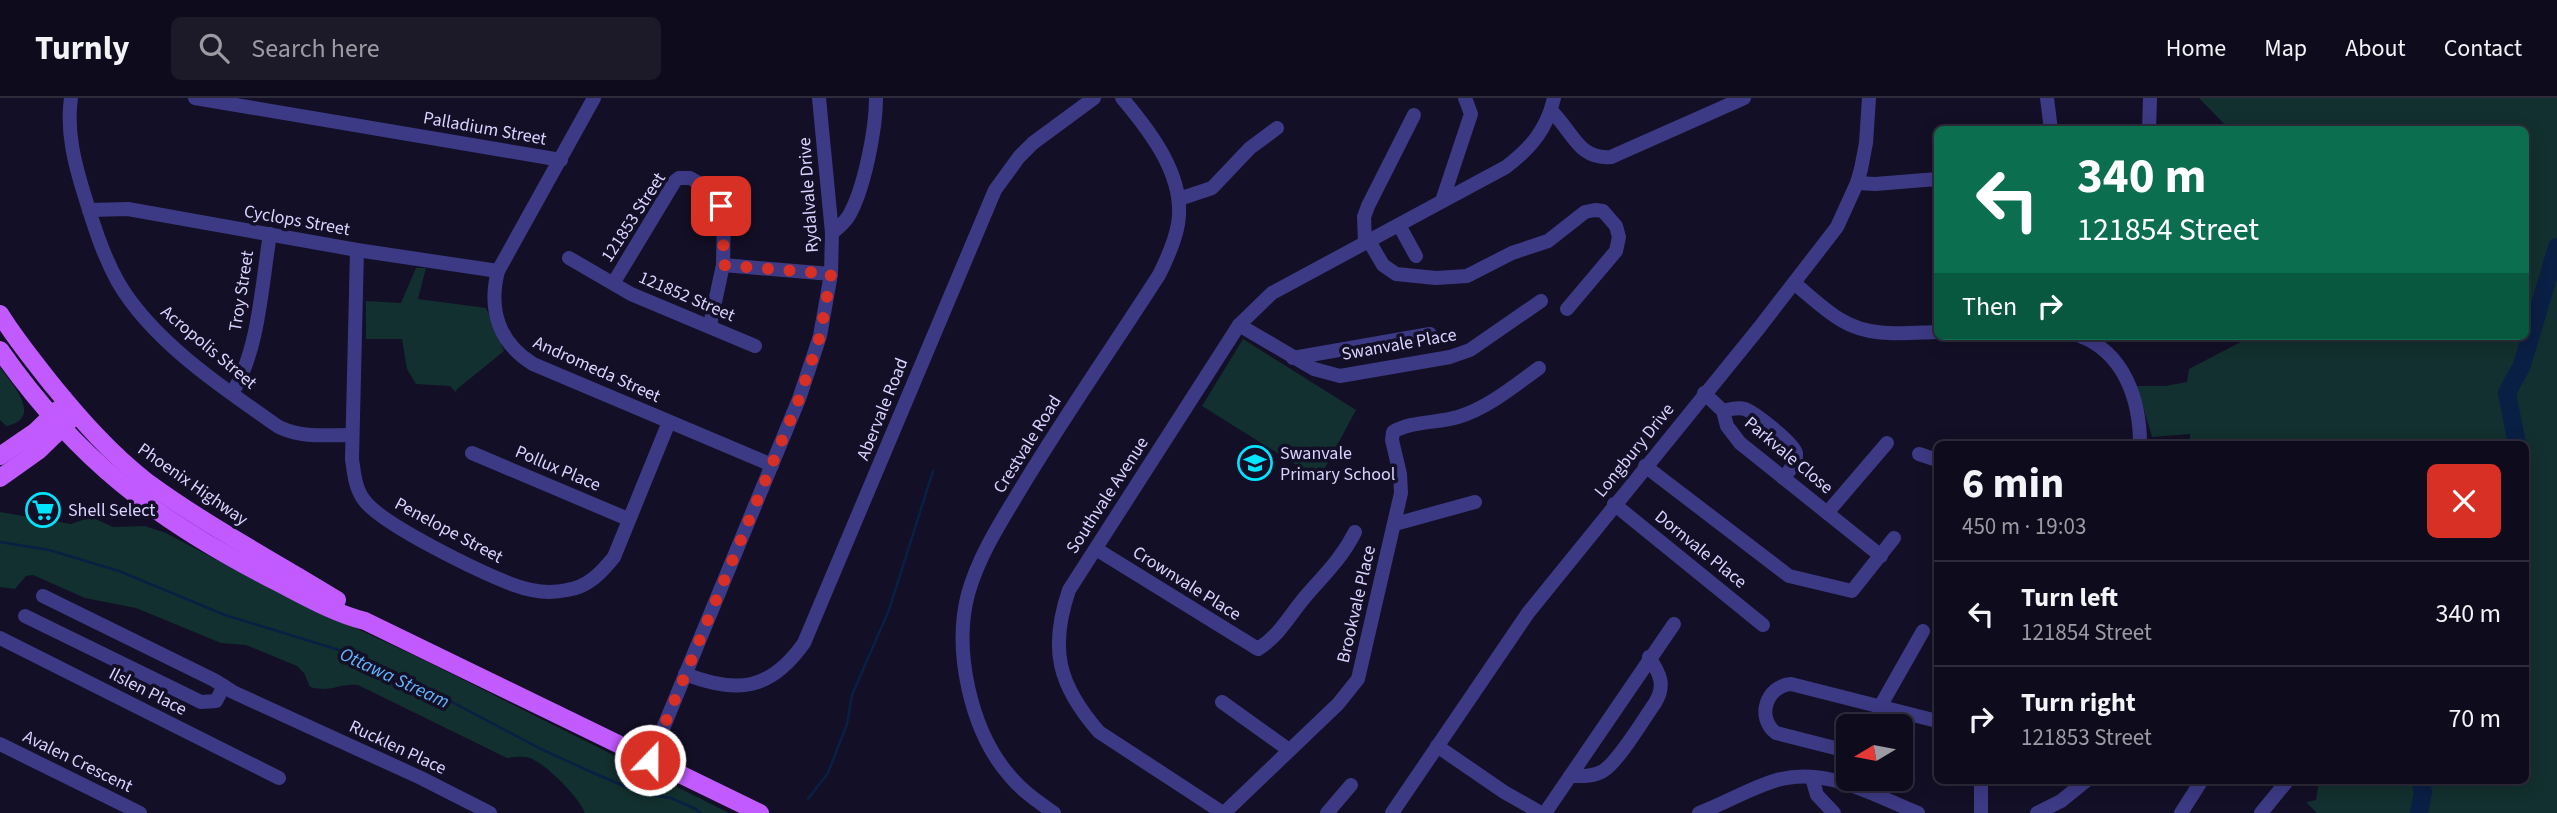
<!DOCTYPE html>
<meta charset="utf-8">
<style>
body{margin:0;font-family:"Source Sans 3",sans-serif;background:#1c1929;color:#f1f3f6;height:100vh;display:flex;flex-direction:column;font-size:26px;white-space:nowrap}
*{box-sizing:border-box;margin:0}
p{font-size:23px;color:#9b9ba3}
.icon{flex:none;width:38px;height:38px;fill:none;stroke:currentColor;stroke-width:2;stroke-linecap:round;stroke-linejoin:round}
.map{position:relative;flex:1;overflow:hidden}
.details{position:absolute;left:1934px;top:343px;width:595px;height:343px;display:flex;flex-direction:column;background:#0e0b1c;border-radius:10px;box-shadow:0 4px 18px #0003,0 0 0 2px #2e2b3b}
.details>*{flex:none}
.top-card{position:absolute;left:1934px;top:28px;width:595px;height:214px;border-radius:10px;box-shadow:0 4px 18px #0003,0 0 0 2px #2e2b3b;background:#0b6e4f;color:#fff;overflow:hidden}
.needle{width:46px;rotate:260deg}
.fabs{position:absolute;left:1836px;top:616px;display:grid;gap:14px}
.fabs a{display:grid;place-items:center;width:77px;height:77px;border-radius:10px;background:#0e0b1c;box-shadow:0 4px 18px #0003,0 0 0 2px #2e2b3b;font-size:35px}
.pin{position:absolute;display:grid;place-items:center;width:60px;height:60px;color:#fff;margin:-30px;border-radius:14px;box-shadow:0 4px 10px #0006}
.me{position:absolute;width:77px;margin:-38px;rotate:22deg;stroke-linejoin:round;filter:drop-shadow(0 0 5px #0008)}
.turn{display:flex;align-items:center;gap:24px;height:147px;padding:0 28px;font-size:32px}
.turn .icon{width:91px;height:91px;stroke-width:2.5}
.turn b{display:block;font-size:49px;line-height:60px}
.then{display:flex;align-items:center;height:66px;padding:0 28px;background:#0003;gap:14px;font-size:26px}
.round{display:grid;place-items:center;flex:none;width:74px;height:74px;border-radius:10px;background:#1c1929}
.overview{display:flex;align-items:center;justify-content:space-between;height:119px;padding:0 28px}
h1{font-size:42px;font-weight:700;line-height:52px}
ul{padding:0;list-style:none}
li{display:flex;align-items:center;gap:21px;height:105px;padding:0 28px;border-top:2px solid #2e2b3b}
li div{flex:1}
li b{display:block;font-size:26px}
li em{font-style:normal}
header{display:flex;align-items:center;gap:42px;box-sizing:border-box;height:98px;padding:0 35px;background:#0e0b1c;border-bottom:2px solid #2e2b3b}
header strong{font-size:33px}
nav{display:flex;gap:38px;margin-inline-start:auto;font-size:24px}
.search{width:490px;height:63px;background:#1c1929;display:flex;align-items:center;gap:18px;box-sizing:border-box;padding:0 24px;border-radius:10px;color:#9b9ba3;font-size:26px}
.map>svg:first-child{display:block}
</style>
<header>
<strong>Turnly</strong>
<div class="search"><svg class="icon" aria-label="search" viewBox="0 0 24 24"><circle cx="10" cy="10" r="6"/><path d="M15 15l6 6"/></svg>Search here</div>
<nav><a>Home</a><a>Map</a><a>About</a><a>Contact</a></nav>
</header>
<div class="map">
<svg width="2557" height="715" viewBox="0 0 2557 715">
<rect width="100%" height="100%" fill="#130f26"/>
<g fill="#12302f">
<path d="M2199,0H2557V715H2317L2306,704L2316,702L2319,683L2525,682V346H2190V336L2152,339L2137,288H2165L2187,284L2189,271L2252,238H2525V32L2229,31Z"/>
<path d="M416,170H426L418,201L486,210L504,253L456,292L457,295L450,288L416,286L407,271L402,241H366V203L401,205Z"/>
<path d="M1243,241L1356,312L1319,381L1202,308Z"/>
<path d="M0,269C11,285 45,321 6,328L0,322Z"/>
<path d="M0,414L71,426L91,419L113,429L145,428L166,435L262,486L426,563L729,715H585C579,699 546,666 530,660C522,658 515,659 507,660L358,587C337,585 333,595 310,589L304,575L297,568L246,547L221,545L136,510L85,500L33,477L26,478L15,491L0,489Z"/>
</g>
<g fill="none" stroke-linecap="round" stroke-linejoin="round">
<g stroke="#0a1f44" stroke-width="2.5">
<path d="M0,444L49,452L119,473L225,517L349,555L410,582L541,651L589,673L640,695L671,700L696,711L700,715"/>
<path d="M808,701L828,675L847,626L852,597L889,512L933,373"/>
</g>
<g stroke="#0a1f44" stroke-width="18">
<path d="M2517,346L2507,295L2522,267L2557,149"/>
<path d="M2419,715L2423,694L2420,682"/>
</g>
<g stroke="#3d3a85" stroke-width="14">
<path d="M71,0C66,34 75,67 85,99C94,128 103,157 118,184C152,243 224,291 279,329C301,340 327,337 351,337"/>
<path d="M195,0L561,62"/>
<path d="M594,0L498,173C488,212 499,245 533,266L772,367"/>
<path d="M2047,0L2051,32"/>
<path d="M1551,13C1573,33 1578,62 1611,59L1744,0"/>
<path d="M2149,32L2150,0"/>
<path d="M1857,85L1875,86L1937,81"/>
<path d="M1179,101L1212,90L1250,50L1277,30"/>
<path d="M1442,103L1471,16L1465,0"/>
<path d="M89,112L128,111L357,152L498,173"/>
<path d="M1399,127L1416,158"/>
<path d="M832,135C838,130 844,125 848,119C864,93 876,31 876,0"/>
<path d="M1369,143L1383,167L1396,176L1436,180L1467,178L1512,155L1548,143L1585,114L1595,112L1603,113L1616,128L1619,139L1616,153L1567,211"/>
<path d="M1365,145L1364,119L1368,108L1414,17"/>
<path d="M357,152L352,361C354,375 355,390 364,402C382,427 482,475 514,487C530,493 549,496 567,492C588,489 601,475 614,459L669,324"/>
<path d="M569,160L631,196L755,248"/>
<path d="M723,167L831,176"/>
<path d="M614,184L675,83L679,80H690L704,88L717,102L724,115L723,167L710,227"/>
<path d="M1794,185C1809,197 1824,212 1841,222C1870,240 1905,235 1937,234"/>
<path d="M1239,227L1314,271L1340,278L1450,259L1470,252L1541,203"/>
<path d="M2080,238C2125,255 2140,303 2140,346"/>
<path d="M1293,260L1430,236"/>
<path d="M232,295C259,254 262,184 270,136"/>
<path d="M1704,295L1723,313L1727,328L1740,345L1881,458"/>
<path d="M1723,313C1730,311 1738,309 1745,311C1755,315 1794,345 1796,355C1797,365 1789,373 1783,380"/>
<path d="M472,355L628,421"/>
<path d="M1919,356L1937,362"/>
<path d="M1645,368L1789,478L1852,493L1894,440"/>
<path d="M1614,406L1763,527"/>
<path d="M1827,415L1887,345"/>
<path d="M1395,426L1475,404"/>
<path d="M1096,451L1258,551C1280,537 1289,518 1305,499C1324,477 1342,460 1355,434"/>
<path d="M43,498L214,582L233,594L421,680L490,715"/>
<path d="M25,518L201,604L216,603L224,588"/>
<path d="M0,540L279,680"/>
<path d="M685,576C737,596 770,593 804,545L995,92L1019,59L1033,45L1094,0"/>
<path d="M1222,604L1289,652"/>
<path d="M1881,607L1923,533"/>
<path d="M0,646L140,715"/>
<path d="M1437,648L1504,694L1541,715"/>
<path d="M650,662L799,301L820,238L831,176L832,135L819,0"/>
<path d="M1570,678C1581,678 1593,679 1603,673C1619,663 1643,622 1655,605C1666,587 1660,576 1649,559"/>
<path d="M1812,680L1817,697L1834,715"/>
<path d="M1842,683L1844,662L1839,651L1776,635C1756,620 1766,588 1791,586L1937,623"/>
<path d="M1054,715C1037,703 1022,693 1009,677C971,633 953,553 968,496C979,457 1002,422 1023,387C1066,316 1114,247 1159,177C1167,161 1175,144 1178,126C1186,79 1150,33 1122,0"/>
<path d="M1223,715L1099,634C1058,587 1049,551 1069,492L1239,227L1272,195L1506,69C1531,50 1547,31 1554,0"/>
<path d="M1224,715L1338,606L1358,581L1401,395L1400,376L1392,342L1393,334C1411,323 1438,325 1458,319C1488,310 1514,288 1539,270"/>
<path d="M1327,715L1351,687"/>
<path d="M1392,715L1528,515L1759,230L1837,129L1857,85L1861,71L1866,45L1869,0"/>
<path d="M1545,715L1674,526"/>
<path d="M1699,715C1724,706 1748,691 1774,683C1824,667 1873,697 1918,715"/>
<path d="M1981,715V682"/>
<path d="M2037,715L2061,703L2087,682"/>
<path d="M2181,715L2202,682"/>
<path d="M2261,715L2288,682"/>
</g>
<g stroke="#c25bff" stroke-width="18">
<path d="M0,216C16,242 35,265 54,289C82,323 111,356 147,384C207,428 274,463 337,502"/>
<path d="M0,252C76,361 156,422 273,482C303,497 333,515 365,523L760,715"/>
<path d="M0,358L35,334L59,311"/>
<path d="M0,380L38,353L69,323"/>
</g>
</g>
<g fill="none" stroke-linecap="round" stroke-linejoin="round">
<path stroke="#d93025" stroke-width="12" stroke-dasharray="0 21.6" d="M650,662L799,301L820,238L831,176L723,167L724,115L721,108"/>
</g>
<defs>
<g id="school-ring" transform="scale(1.75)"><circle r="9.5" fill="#130f26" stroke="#00e5ff" stroke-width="1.5"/><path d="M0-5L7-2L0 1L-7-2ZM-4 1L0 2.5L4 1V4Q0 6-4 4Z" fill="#00e5ff"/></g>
<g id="supermarket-ring" transform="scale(1.75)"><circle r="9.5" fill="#130f26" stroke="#00e5ff" stroke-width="1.5"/><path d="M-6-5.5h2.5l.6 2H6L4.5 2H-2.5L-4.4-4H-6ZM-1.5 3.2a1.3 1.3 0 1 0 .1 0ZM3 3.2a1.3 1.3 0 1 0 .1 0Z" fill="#00e5ff"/></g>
</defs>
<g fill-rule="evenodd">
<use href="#school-ring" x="1255" y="365"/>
<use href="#supermarket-ring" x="43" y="412"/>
</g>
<g text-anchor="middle" stroke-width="7" stroke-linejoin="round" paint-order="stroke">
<g font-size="18" fill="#d9d4ff" stroke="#130f26">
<text transform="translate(485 30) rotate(10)" y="6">Palladium Street</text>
<text transform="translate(808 97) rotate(-94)" y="6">Rydalvale Drive</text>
<text transform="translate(633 119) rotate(-57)" y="6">121853 Street</text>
<text transform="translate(297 122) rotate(10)" y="6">Cyclops Street</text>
<text transform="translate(241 193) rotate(-81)" y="6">Troy Street</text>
<text transform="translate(687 198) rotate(23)" y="6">121852 Street</text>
<text transform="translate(1399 246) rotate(-10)" y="6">Swanvale Place</text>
<text transform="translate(209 249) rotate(40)" y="6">Acropolis Street</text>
<text transform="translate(597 271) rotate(24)" y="6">Andromeda Street</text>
<text transform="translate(882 311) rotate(-68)" y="6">Abervale Road</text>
<text transform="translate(1027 346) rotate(-58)" y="6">Crestvale Road</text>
<text transform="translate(1634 352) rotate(-51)" y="6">Longbury Drive</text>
<text transform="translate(1789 357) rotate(40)" y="6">Parkvale Close</text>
<text transform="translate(558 370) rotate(23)" y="6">Pollux Place</text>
<text transform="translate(193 386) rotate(35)" y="6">Phoenix Highway</text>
<text transform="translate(1107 397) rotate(-57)" y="6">Southvale Avenue</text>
<text transform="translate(449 432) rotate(28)" y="6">Penelope Street</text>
<text transform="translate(1701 451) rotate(39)" y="6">Dornvale Place</text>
<text transform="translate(1187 485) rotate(32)" y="6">Crownvale Place</text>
<text transform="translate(1356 506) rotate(-77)" y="6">Brookvale Place</text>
<text transform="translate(148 593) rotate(27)" y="6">Ilslen Place</text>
<text transform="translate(398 649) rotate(25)" y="6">Rucklen Place</text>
<text transform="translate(78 663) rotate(26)" y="6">Avalen Crescent</text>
</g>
<g font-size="18" fill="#d9d4ff" stroke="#130f26" text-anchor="start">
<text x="1280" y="361">Swanvale<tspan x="1280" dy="21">Primary School</tspan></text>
<text x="68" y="418">Shell Select</text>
</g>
<g font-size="19" font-style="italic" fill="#62b6ff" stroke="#130f26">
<text transform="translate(395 579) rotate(25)" y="7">Ottawa Stream</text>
</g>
</g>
</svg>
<div class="fabs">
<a><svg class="needle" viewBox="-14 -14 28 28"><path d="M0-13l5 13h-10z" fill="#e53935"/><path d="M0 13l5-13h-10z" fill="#9b9ba3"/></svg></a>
</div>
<div class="pin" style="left:721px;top:108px;background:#d93025"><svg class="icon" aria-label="arrive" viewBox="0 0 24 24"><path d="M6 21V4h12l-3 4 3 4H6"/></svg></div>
<svg class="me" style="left:650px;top:662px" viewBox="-20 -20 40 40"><circle r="17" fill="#d93025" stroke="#fff" stroke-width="3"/><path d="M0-11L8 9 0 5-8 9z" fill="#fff"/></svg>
<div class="top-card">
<div class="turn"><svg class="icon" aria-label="left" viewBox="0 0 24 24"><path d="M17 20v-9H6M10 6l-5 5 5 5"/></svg><div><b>340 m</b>121854 Street</div></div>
<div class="then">Then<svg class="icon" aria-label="right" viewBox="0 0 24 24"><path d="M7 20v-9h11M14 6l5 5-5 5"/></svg></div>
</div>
<section class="details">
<div class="overview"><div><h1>6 min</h1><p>450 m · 19:03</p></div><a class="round" style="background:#d93025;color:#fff"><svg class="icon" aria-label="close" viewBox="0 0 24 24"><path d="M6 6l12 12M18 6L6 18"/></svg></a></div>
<ul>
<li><svg class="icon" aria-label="left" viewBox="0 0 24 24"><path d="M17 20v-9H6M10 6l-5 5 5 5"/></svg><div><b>Turn left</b><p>121854 Street</p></div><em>340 m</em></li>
<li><svg class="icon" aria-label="right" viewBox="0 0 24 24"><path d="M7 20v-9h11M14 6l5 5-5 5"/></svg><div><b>Turn right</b><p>121853 Street</p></div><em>70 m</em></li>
</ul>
</section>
</div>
